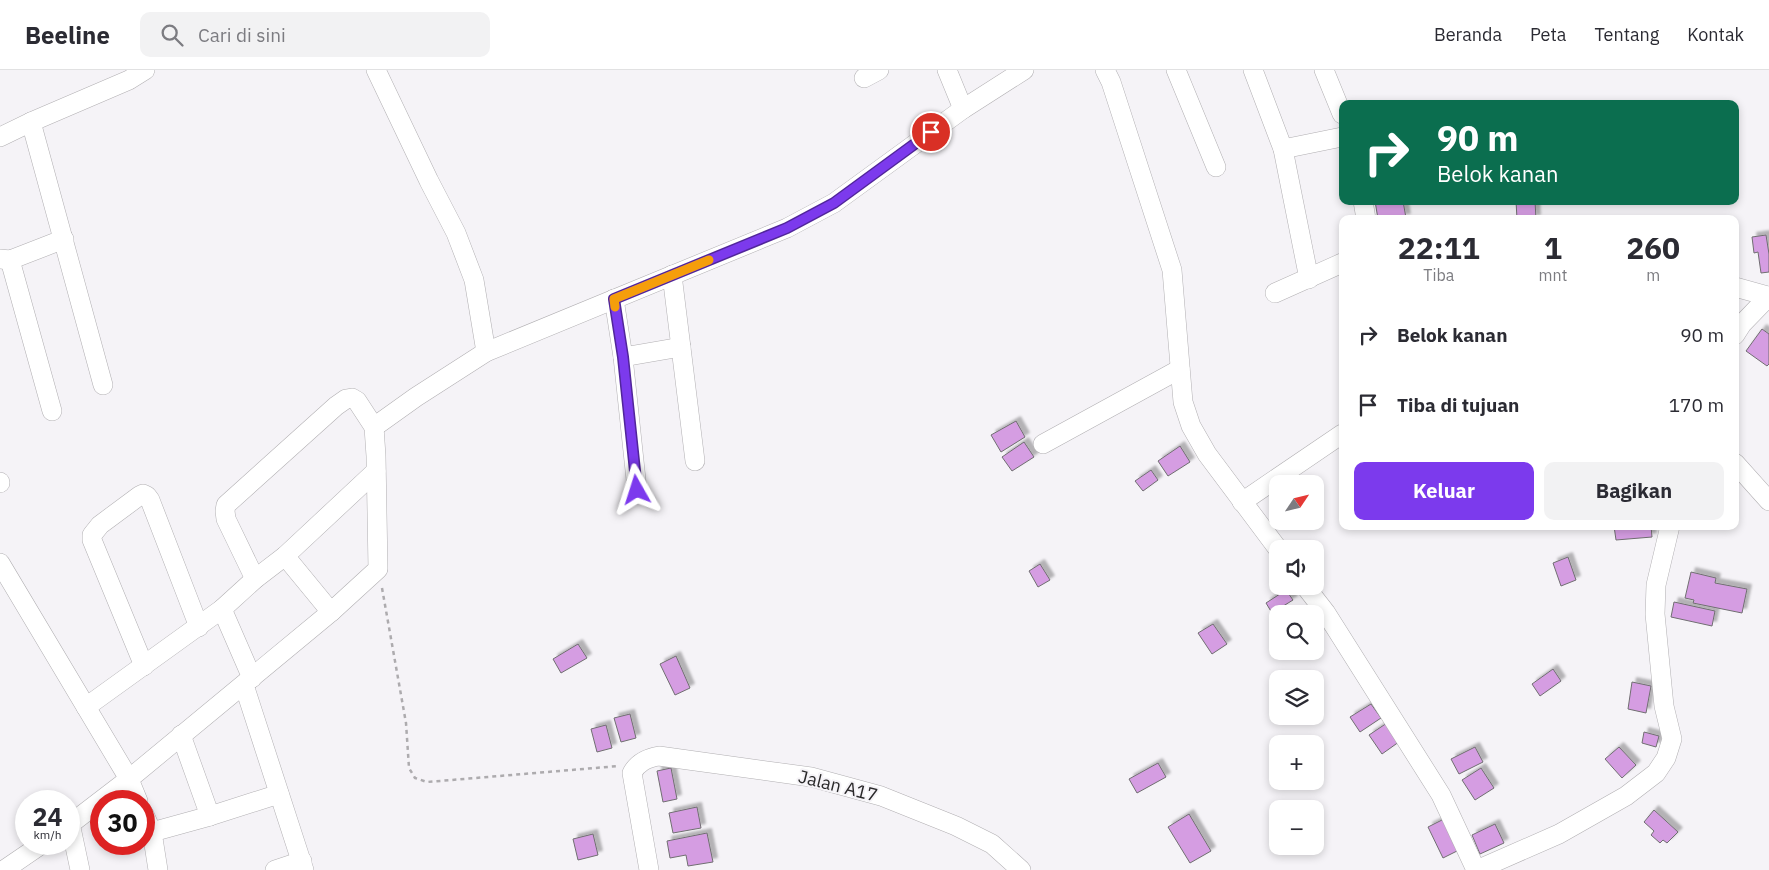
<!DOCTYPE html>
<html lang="id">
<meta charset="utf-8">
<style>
body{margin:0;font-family:"IBM Plex Sans",sans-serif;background:#f2f2f3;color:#2b2b33;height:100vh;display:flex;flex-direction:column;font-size:19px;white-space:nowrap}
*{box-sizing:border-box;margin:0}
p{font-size:16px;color:#7c7c81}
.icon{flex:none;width:28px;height:28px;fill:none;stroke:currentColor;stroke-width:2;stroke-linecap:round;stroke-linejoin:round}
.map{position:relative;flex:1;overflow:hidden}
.details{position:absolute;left:1339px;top:145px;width:400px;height:315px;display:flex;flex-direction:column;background:#fff;border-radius:10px;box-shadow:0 2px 8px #0003}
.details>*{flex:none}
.guide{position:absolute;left:1339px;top:30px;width:400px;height:105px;border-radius:10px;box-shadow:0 2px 8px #0003;background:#0b6e4f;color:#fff;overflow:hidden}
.needle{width:32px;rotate:55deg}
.controls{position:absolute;left:1269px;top:405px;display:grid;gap:10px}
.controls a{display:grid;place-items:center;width:55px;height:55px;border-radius:10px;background:#fff;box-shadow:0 2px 8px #0003;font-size:25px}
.speed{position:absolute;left:15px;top:720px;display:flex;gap:10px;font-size:25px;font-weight:700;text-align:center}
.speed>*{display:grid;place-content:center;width:65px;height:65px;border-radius:50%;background:#fff;box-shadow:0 2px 8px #0003;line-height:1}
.speed small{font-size:12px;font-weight:400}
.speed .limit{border:8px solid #d22;background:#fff;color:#111}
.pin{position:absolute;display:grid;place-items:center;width:42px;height:42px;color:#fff;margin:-21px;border:2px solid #fff;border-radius:50%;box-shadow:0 1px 5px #0007}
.me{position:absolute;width:55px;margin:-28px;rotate:354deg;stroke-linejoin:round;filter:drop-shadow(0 0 4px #0008)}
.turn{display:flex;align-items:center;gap:18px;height:105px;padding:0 15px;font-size:22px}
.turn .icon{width:65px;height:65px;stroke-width:2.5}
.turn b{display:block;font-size:35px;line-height:42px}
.eta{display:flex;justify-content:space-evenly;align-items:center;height:85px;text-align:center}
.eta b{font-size:30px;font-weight:800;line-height:35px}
.action{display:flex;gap:10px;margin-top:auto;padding:10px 15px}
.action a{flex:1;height:58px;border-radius:10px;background:#7c3aed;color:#fff;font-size:20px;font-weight:800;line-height:58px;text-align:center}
.action a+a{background:#f2f2f3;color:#2b2b33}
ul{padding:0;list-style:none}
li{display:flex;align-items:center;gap:15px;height:70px;padding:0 15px}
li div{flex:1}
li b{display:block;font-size:19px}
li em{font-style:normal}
header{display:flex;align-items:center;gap:30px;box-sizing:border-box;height:70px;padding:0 25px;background:#fff;border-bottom:1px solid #e1e1e2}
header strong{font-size:24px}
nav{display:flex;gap:28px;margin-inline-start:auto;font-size:18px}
.search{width:350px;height:45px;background:#f2f2f3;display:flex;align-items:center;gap:12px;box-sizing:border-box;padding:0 18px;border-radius:10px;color:#7c7c81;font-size:19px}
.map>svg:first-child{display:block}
</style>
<header>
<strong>Beeline</strong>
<div class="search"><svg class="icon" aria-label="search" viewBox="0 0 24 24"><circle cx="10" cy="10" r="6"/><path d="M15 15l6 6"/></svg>Cari di sini</div>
<nav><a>Beranda</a><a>Peta</a><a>Tentang</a><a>Kontak</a></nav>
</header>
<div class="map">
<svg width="1769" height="800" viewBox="0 0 1769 800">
<defs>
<filter id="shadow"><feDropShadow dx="4.5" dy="-4.5" stdDeviation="1" flood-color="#0004"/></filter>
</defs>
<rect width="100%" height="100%" fill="#f5f3f7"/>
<g fill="#d59de2" stroke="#706e71" filter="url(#shadow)">
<path d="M1375,131H1403L1406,148L1378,149Z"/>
<path d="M1516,131H1535L1536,149H1517Z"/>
<path d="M1766,165L1769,184V202L1761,203L1758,182L1754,183L1752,167Z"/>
<path d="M1762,259L1769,264V294L1767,296L1746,281Z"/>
<path d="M1016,351L1025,367L1001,382L991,365Z"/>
<path d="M1024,372L1034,387L1012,401L1002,387Z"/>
<path d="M1180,376L1190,392L1168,406L1158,391Z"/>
<path d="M1151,400L1158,410L1143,421L1135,411Z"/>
<path d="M1614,456H1651L1652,467L1616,470Z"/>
<path d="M1568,487L1576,510L1561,516L1553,493Z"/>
<path d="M1040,494L1050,510L1038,517L1029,501Z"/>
<path d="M1691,502L1716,508L1715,513L1747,519L1742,543L1693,533L1694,530L1685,528Z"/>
<path d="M1286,520L1293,530L1272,543L1266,533Z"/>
<path d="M1674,532L1715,541L1712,556L1671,547Z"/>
<path d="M1315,553L1322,561L1315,566Z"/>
<path d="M1213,554L1227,574L1212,584L1198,563Z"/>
<path d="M578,574L587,588L561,603L553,589Z"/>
<path d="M676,586L690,618L675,625L660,594Z"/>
<path d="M1553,599L1561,611L1540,626L1532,614Z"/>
<path d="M1632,612L1651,616L1646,643L1628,639Z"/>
<path d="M1371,634L1381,648L1360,662L1350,647Z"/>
<path d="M630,644L636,668L621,672L614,648Z"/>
<path d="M1390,651L1403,669L1382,684L1369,665Z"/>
<path d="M606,655L612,678L597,682L591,659Z"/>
<path d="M1644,662L1659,666L1656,677L1642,673Z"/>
<path d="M1475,677L1483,692L1459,704L1451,689Z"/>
<path d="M1619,677L1636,695L1622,708L1605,689Z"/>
<path d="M1158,693L1166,707L1137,723L1129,709Z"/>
<path d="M671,698L677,729L663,732L657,701Z"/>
<path d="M1481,698L1494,718L1475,730L1462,710Z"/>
<path d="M697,737L701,758L673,763L669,743Z"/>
<path d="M1654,740L1678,762L1667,773L1663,770L1660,773L1651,765L1654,761L1644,752Z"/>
<path d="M1189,744L1211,781L1190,793L1168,757Z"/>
<path d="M1446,748L1461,779L1443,788L1428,757Z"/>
<path d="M1495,754L1504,773L1480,784L1472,765Z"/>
<path d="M707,763L713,792L688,796L686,785L670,788L667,771Z"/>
<path d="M593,764L598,785L578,790L573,769Z"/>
</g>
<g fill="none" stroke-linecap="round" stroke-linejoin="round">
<g stroke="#b1afb2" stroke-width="20">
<g id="minor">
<path d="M376,0L429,111L456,163L474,210L486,282"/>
<path d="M947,0L963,39"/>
<path d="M1105,0L1111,12L1172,200L1183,332L1191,356L1207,384L1278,479"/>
<path d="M1176,0L1216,97"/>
<path d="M1253,0L1283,79L1309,209"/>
<path d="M1324,0L1342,44"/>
<path d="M864,8L879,0"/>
<path d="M31,52L103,315"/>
<path d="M0,67L31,52L129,10L145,0"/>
<path d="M1283,79L1342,67"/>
<path d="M1363,131L1366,149"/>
<path d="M0,189L10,190L64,169"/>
<path d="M10,190L52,341"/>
<path d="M672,205L695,391"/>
<path d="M1735,217L1768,226"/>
<path d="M1275,223L1342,193"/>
<path d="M614,229L623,287L637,419"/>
<path d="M1735,265L1742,254L1769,226"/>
<path d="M623,287L681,277"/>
<path d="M374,357L416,327L486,282L787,158L834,133L963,39L1024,0"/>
<path d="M1043,374L1180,299"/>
<path d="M1735,393L1769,431"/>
<path d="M0,412V413"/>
<path d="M1242,432L1342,364"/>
<path d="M285,486L331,542"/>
<path d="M0,493L129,709L69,755"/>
<path d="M1305,516L1326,543L1441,725L1476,800"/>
<path d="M222,539L252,608"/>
<path d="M144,596L92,470V465L100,455L139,426L143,424L147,426L150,430L199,557"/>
<path d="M244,615L304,800"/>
<path d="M86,637L222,539L255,509L285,486L376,401"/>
<path d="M181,665L210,746"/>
<path d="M138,731L129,709L331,542L378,499L376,386L374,357L357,331L352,328L346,329L336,336L226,435L225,441L226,449L255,509"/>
<path d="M144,744L152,762L158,800"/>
<path d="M70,753L80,800"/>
<path d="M152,762L210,746L279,724"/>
<path d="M4,800L42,774"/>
<path d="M275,800L302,791"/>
<path d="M649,800L632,703C638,692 647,688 659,686L811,707L881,726L956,756L992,774L1021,800"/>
<path d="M1477,800L1559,764L1626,726L1656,703L1666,688L1672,669L1664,636L1655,544L1656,515L1670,456"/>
</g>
</g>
<path stroke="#adabae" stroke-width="2.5" stroke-dasharray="4 4" stroke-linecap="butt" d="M382,518L406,653L409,698L415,708L427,712L619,696"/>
<use href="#minor" stroke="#fff" stroke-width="19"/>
</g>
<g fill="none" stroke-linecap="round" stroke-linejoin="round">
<g stroke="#51269a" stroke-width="12">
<path id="route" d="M637,420L623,287L614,229L787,158L834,133L931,62"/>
</g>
<use href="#route" stroke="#7c3aed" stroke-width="9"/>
<path stroke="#f59e0b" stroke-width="9" d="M615,237L614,229L709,190"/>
</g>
<g text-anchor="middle" stroke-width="4" stroke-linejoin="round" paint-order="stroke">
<g font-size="18" fill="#2a292a" stroke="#f5f3f7">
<text transform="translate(838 716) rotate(14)" y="6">Jalan A17</text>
</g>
</g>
</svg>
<div class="controls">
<a><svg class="needle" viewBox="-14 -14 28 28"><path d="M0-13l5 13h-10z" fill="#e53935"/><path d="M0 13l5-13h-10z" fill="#7c7c81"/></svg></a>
<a><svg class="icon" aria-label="sound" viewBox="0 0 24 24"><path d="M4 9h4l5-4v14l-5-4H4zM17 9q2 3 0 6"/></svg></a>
<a><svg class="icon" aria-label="search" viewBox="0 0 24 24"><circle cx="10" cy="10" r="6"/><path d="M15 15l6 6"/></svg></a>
<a><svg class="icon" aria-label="layers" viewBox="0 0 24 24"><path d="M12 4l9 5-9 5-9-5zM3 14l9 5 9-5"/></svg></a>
<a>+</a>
<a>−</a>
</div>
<div class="speed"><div>24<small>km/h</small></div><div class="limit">30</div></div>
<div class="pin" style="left:931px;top:62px;background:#d93025"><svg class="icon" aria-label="arrive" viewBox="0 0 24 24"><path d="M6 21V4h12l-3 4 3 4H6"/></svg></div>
<svg class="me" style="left:637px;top:420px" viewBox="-20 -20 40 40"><path d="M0-17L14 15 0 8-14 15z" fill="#7c3aed" stroke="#fff" stroke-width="4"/></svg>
<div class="guide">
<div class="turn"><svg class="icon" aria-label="right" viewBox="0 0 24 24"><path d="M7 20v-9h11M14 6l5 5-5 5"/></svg><div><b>90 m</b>Belok kanan</div></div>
</div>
<section class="details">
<div class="eta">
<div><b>22:11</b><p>Tiba</p></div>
<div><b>1</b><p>mnt</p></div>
<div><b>260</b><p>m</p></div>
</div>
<ul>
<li><svg class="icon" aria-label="right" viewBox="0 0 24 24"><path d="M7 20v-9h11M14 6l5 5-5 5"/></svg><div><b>Belok kanan</b></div><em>90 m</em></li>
<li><svg class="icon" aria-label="arrive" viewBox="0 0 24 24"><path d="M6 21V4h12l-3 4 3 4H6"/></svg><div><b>Tiba di tujuan</b></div><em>170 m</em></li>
</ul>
<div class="action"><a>Keluar</a><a>Bagikan</a></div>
</section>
</div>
